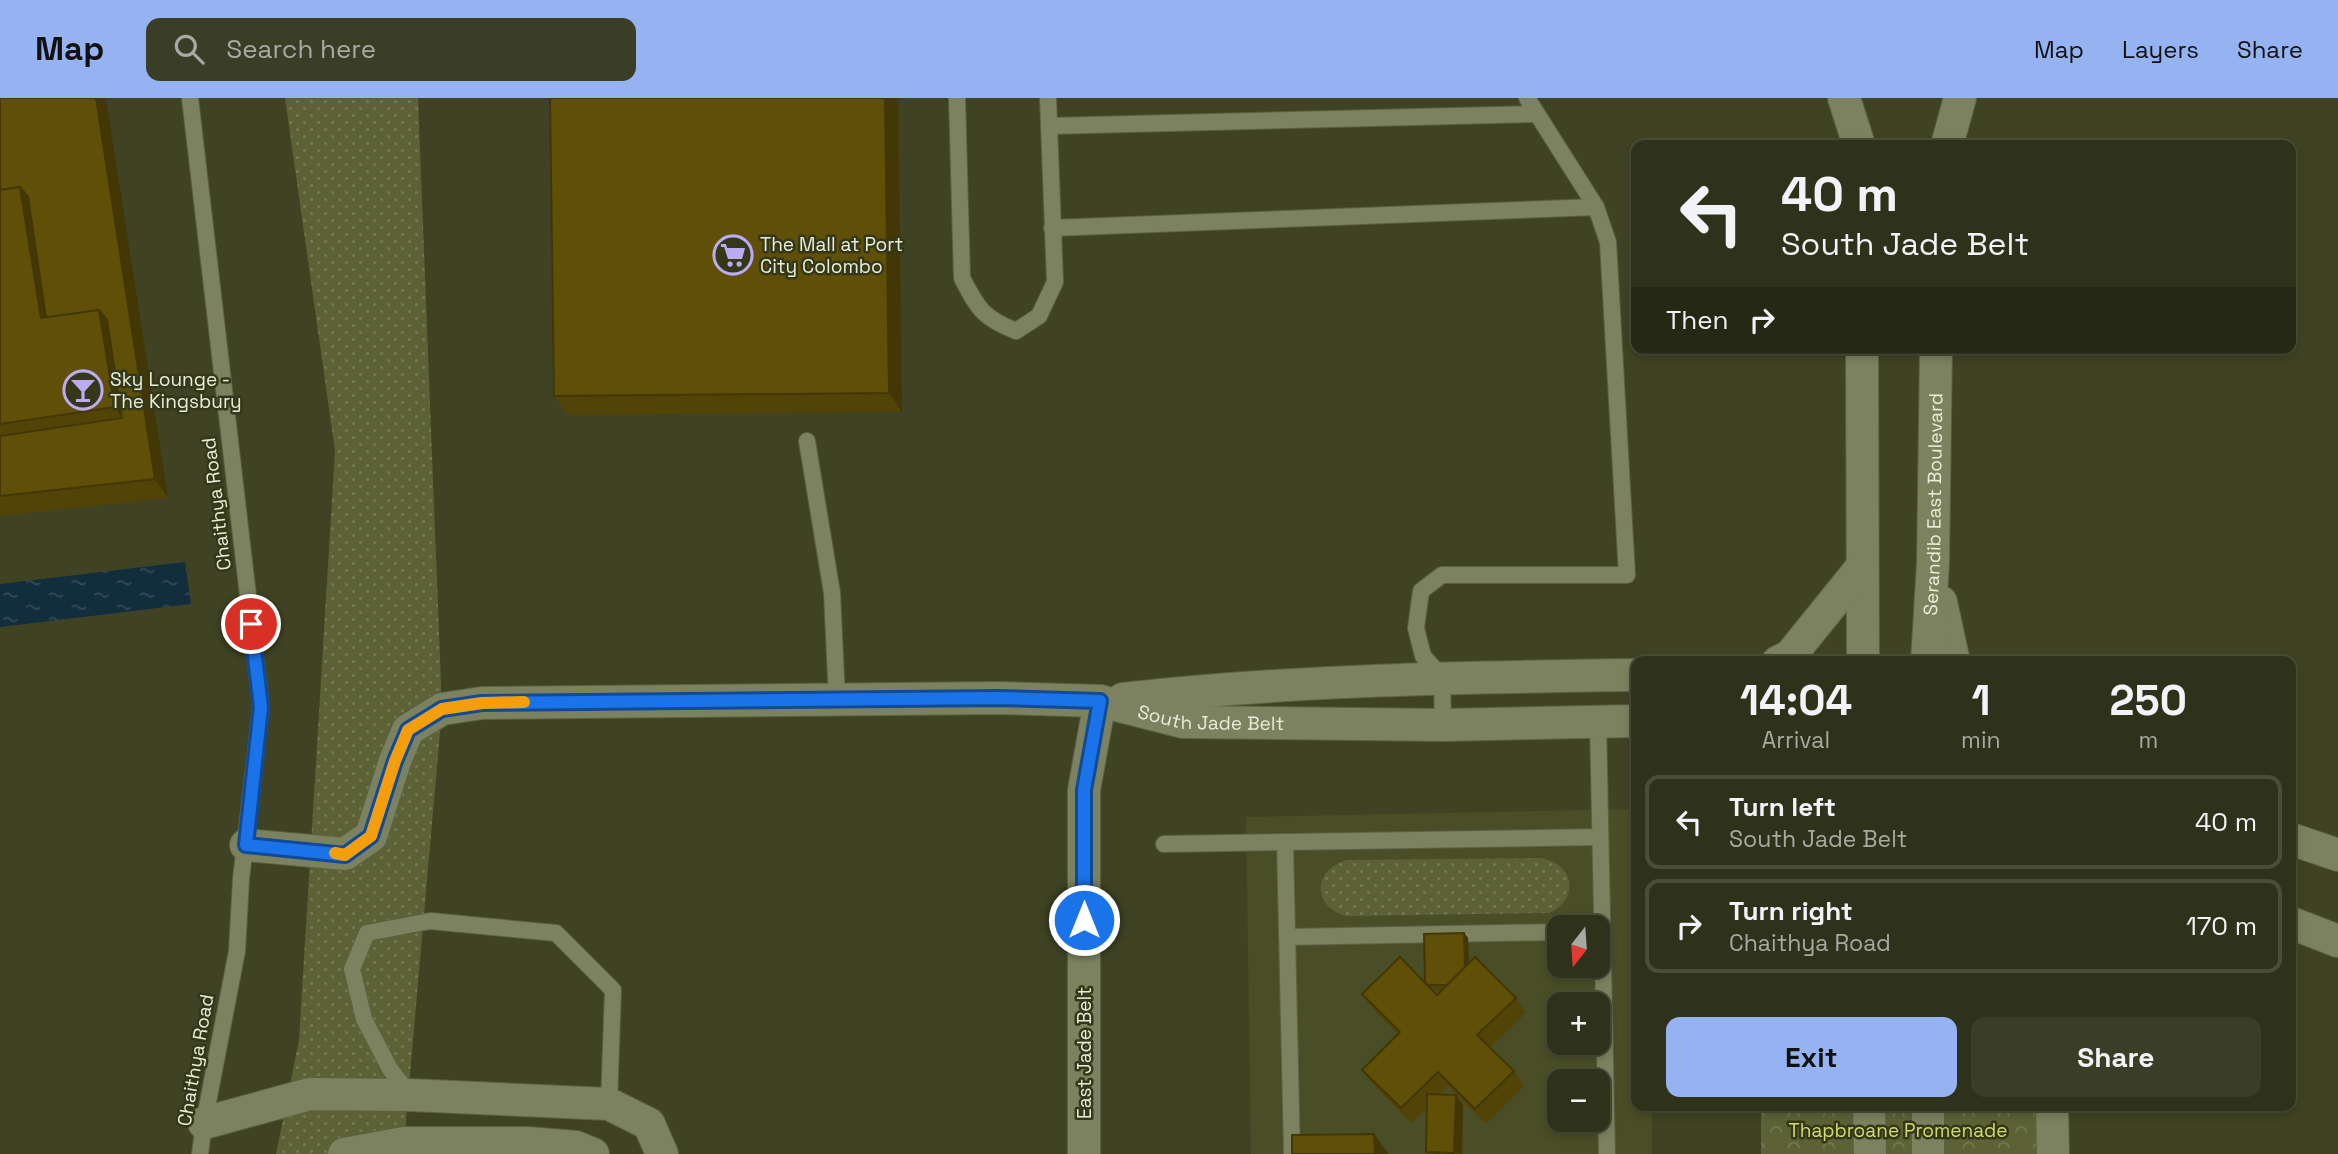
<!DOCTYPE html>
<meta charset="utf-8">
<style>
body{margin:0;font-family:"Space Grotesk",sans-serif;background:#3b3e27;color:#f1f3f6;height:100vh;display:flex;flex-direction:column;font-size:26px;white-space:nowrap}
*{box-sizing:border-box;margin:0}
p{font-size:23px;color:#a7aaa2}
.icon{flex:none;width:38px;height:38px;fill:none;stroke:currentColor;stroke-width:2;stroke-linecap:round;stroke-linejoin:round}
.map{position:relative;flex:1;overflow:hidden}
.panel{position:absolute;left:1631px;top:558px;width:665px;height:455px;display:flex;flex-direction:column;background:#2f321a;border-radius:14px;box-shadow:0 4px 10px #0003,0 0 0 2px #4a4d39}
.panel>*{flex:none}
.top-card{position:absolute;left:1631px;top:42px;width:665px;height:214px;border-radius:14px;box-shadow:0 4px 10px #0003,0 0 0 2px #4a4d39;background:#2f321a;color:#f1f3f6;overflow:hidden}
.needle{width:46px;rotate:197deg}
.fabs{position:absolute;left:1547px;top:817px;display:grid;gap:14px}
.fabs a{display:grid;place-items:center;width:63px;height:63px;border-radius:14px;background:#2f321a;box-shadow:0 4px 10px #0003,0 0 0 2px #4a4d39;font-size:35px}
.pin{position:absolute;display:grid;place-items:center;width:60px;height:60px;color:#fff;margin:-30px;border:4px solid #fff;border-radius:50%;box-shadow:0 2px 7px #0007}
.me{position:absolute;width:77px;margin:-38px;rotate:0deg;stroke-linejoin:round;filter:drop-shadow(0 0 5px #0008)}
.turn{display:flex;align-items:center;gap:24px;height:147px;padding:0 35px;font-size:32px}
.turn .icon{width:91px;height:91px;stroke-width:2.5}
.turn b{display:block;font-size:49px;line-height:60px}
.then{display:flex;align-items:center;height:66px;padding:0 35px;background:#0003;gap:14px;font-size:26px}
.eta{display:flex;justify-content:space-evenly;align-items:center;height:119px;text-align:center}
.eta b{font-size:42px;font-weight:700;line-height:49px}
.cta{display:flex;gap:14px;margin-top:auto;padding:14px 35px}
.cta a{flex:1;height:80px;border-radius:14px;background:#95b2f1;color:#111;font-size:28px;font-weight:700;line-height:80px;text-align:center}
.cta a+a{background:#3b3e27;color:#f1f3f6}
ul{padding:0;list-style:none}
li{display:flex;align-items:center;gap:21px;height:94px;margin:0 14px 10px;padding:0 21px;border:4px solid #4a4d39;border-radius:14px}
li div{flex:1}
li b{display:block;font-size:26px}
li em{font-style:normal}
header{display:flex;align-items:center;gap:42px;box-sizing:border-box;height:98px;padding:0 35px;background:#95b2f1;color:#111}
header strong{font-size:33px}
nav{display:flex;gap:38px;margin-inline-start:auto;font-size:24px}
.search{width:490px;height:63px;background:#3b3e27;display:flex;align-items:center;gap:18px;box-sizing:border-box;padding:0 24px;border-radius:14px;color:#a7aaa2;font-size:26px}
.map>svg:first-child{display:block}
</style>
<header>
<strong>Map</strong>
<div class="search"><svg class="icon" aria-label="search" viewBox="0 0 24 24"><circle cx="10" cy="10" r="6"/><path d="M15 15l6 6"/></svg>Search here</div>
<nav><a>Map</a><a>Layers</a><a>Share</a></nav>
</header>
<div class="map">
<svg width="2338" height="1056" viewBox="0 0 2338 1056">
<defs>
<pattern id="grass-dots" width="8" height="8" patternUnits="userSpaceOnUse" patternTransform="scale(1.75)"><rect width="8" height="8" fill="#5c6236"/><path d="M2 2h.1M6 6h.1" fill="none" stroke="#737952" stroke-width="1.8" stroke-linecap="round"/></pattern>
<pattern id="forest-crowns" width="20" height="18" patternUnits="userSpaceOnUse" patternTransform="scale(1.75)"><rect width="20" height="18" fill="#5c6236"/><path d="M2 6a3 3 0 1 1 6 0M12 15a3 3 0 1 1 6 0" fill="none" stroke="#737952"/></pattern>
<pattern id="water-ripples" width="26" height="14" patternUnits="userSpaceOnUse" patternTransform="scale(1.75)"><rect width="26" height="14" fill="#122d3c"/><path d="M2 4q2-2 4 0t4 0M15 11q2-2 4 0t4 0" fill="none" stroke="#344c58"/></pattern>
</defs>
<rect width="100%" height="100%" fill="#3f4323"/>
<path fill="#494e26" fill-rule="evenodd" d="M1636,711V1008H1652V1056H1251L1246,719ZM1559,830H1598V868H1559ZM1559,906H1598V945H1559ZM1559,984H1598V1022H1559Z"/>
<g fill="url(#grass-dots)">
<path d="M285,0H418L442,611L403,1056H276L299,942L335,353Z"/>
<path d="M1539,760C1574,764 1581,800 1549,815L1347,818C1312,810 1312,771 1347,762Z"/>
</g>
<rect fill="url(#forest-crowns)" x="1761" y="1008" width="275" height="48"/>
<path fill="url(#water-ripples)" d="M185,464L191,506L0,529V486Z"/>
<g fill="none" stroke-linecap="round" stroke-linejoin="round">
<g stroke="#5c6043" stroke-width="18">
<g id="lane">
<path d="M190,0L261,609L241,781L237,853L204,1025L200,1056"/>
<path d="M957,0L962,180C978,211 983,220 1016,233L1039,218L1055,184L1048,0"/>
<path d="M1527,0L1596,109"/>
<path d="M1049,28L1536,16"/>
<path d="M1052,130L1596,109L1608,144L1627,477H1442L1421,493L1416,530L1423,558L1442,579L1443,627"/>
<path d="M807,343L832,495L837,601"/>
<path d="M1598,624L1607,1056"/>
<path d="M1285,745L1292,1056"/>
<path d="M1164,746L1600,739"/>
<path d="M1287,839L1559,834"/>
<path d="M410,997L390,971L364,921L352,871L367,835L430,823L556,835L613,892L609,1006"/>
</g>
</g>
<g stroke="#5c6043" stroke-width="34">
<g id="street">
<path d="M1844,0L1859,47"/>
<path d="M1947,47L1960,0"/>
<path d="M1862,250L1863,564"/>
<path d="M1941,504L1954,564"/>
<path d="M1778,564L1790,558L1861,470"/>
<path id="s1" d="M1927,564L1933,465L1936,250"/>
<path d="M1123,601C1293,582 1465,579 1636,577"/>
<path d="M2291,741L2338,757"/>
<path id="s2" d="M246,747L345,756L371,738L395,663L408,632L442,611L482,605L998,600L1100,603L1183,624L1443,627L1636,623"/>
<path d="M2291,825L2338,843"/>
<path d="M1869,1008L1870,1056"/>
<path d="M1928,1008V1056"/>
<path d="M2052,1008L2053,1056"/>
<path d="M204,1025L310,996L410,997L609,1006L649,1026L662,1056"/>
<path d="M344,1056L404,1045H527L576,1049L593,1056"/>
<path d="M1084,1056V692L1100,603"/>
</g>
</g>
<use href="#lane" stroke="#7c825f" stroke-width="16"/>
<use href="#street" stroke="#7c825f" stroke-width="32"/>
</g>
<g fill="#524406" fill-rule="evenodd">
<path d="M0,0L168,400L0,418Z"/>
<path d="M898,0L902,314L568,317L554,298Z"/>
<path d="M1464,835L1468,840L1469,866L1516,900L1526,915L1490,950L1514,973L1524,988L1486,1026L1448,988L1440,996L1456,997L1463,1007L1462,1056H1406H1427L1426,1054L1427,1010L1411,1025L1373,986L1362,972L1398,936L1373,911L1362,896L1425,885ZM1442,892L1437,897L1433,893Z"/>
</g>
<g fill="#423705">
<path d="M96,0H106L168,400L155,381Z"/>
<path d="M885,0H898L902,314L889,295Z"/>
<path d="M20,89L41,118L58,229L41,220Z"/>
<path d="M99,212L120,241L135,339L115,309Z"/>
<path d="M1464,835L1468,840L1470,891L1466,886Z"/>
<path d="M1456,997L1463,1007L1462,1056L1454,1055Z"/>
<path d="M1374,1036L1388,1055V1056H1375Z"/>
</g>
<g fill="#5f4f07" stroke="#423705" stroke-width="2">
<path d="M0,0H96L155,381L0,398V338L122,320L107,222L99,212L46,220L28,99L20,89L0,92Z"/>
<path d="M550,0H885L889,295L554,298Z"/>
<path d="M20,89L41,220L99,212L115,309L0,326V92Z"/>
<path d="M1464,835L1465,869L1448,887H1428L1425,885L1424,836Z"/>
<path d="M1400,859L1437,897L1475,859L1516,900L1477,937L1514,973L1475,1011L1438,974L1401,1010L1362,972L1400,934L1362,896Z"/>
<path d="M1427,996L1456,997L1454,1055L1426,1054Z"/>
<path d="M1374,1036L1375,1056H1292V1037Z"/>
</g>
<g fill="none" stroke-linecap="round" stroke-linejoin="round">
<g stroke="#114b97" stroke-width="18">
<path id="route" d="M251,526L261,609L246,747L345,757L371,738L395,663L408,632L442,611L482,605L998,600L1100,603L1084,692V822"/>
</g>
<use href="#route" stroke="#1a73e8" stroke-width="12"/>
<path stroke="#f59e0b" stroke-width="12" d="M335,755L345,757L371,738L395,663L408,632L442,611L482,605L524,604"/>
</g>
<defs>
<g id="supermarket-ring" transform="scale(2.0125)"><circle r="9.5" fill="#343819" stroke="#bcaaf5" stroke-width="1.5"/><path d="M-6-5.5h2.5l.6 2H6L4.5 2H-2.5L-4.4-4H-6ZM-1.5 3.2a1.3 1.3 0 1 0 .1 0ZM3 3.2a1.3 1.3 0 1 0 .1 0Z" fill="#bcaaf5"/></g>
<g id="bar-ring" transform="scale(2.0125)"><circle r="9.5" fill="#343819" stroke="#bcaaf5" stroke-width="1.5"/><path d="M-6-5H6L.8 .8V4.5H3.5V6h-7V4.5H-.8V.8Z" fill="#bcaaf5"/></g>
</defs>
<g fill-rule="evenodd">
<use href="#supermarket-ring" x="733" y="157"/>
<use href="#bar-ring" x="83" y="292"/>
</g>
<g text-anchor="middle" stroke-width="5" stroke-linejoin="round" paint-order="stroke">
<g font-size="19" fill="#e8ecd9" stroke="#343819" text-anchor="start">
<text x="760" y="153">The Mall at Port<tspan x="760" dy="22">City Colombo</tspan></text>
<text x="110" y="288">Sky Lounge -<tspan x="110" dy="22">The Kingsbury</tspan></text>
</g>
<g font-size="19" fill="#e8ecd9" stroke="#343819">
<text transform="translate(216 406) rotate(-97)" y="7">Chaithya Road</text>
<text dy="7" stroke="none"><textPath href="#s1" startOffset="158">Serandib East Boulevard</textPath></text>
<text dy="7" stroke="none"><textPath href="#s2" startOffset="1055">South Jade Belt</textPath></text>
<text transform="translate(1084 955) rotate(-90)" y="7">East Jade Belt</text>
<text transform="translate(195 962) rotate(-80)" y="7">Chaithya Road</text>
</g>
<g font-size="19" fill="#cfdd6e" stroke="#343819">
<text x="1898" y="1039">Thapbroane Promenade</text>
</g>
</g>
</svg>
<div class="fabs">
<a><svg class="needle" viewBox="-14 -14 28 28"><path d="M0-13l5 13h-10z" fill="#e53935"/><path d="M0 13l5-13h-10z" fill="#a7aaa2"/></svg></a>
<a>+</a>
<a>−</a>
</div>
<div class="pin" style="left:251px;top:526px;background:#d93025"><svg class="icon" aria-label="arrive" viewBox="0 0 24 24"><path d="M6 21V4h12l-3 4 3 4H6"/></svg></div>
<svg class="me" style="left:1084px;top:822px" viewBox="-20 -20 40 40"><circle r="17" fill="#1a73e8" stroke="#fff" stroke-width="3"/><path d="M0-11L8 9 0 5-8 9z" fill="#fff"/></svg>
<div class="top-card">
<div class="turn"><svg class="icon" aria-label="left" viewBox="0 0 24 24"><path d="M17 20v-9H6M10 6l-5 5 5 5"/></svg><div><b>40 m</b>South Jade Belt</div></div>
<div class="then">Then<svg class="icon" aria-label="right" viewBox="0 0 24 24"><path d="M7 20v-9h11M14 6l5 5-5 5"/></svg></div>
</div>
<section class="panel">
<div class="eta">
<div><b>14:04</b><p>Arrival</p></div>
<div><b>1</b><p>min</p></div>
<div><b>250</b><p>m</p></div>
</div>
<ul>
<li><svg class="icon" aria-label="left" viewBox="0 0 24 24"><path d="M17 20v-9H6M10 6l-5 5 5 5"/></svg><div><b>Turn left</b><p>South Jade Belt</p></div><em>40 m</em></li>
<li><svg class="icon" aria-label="right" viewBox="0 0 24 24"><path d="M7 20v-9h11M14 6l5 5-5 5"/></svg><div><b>Turn right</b><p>Chaithya Road</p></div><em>170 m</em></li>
</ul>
<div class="cta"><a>Exit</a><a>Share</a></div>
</section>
</div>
